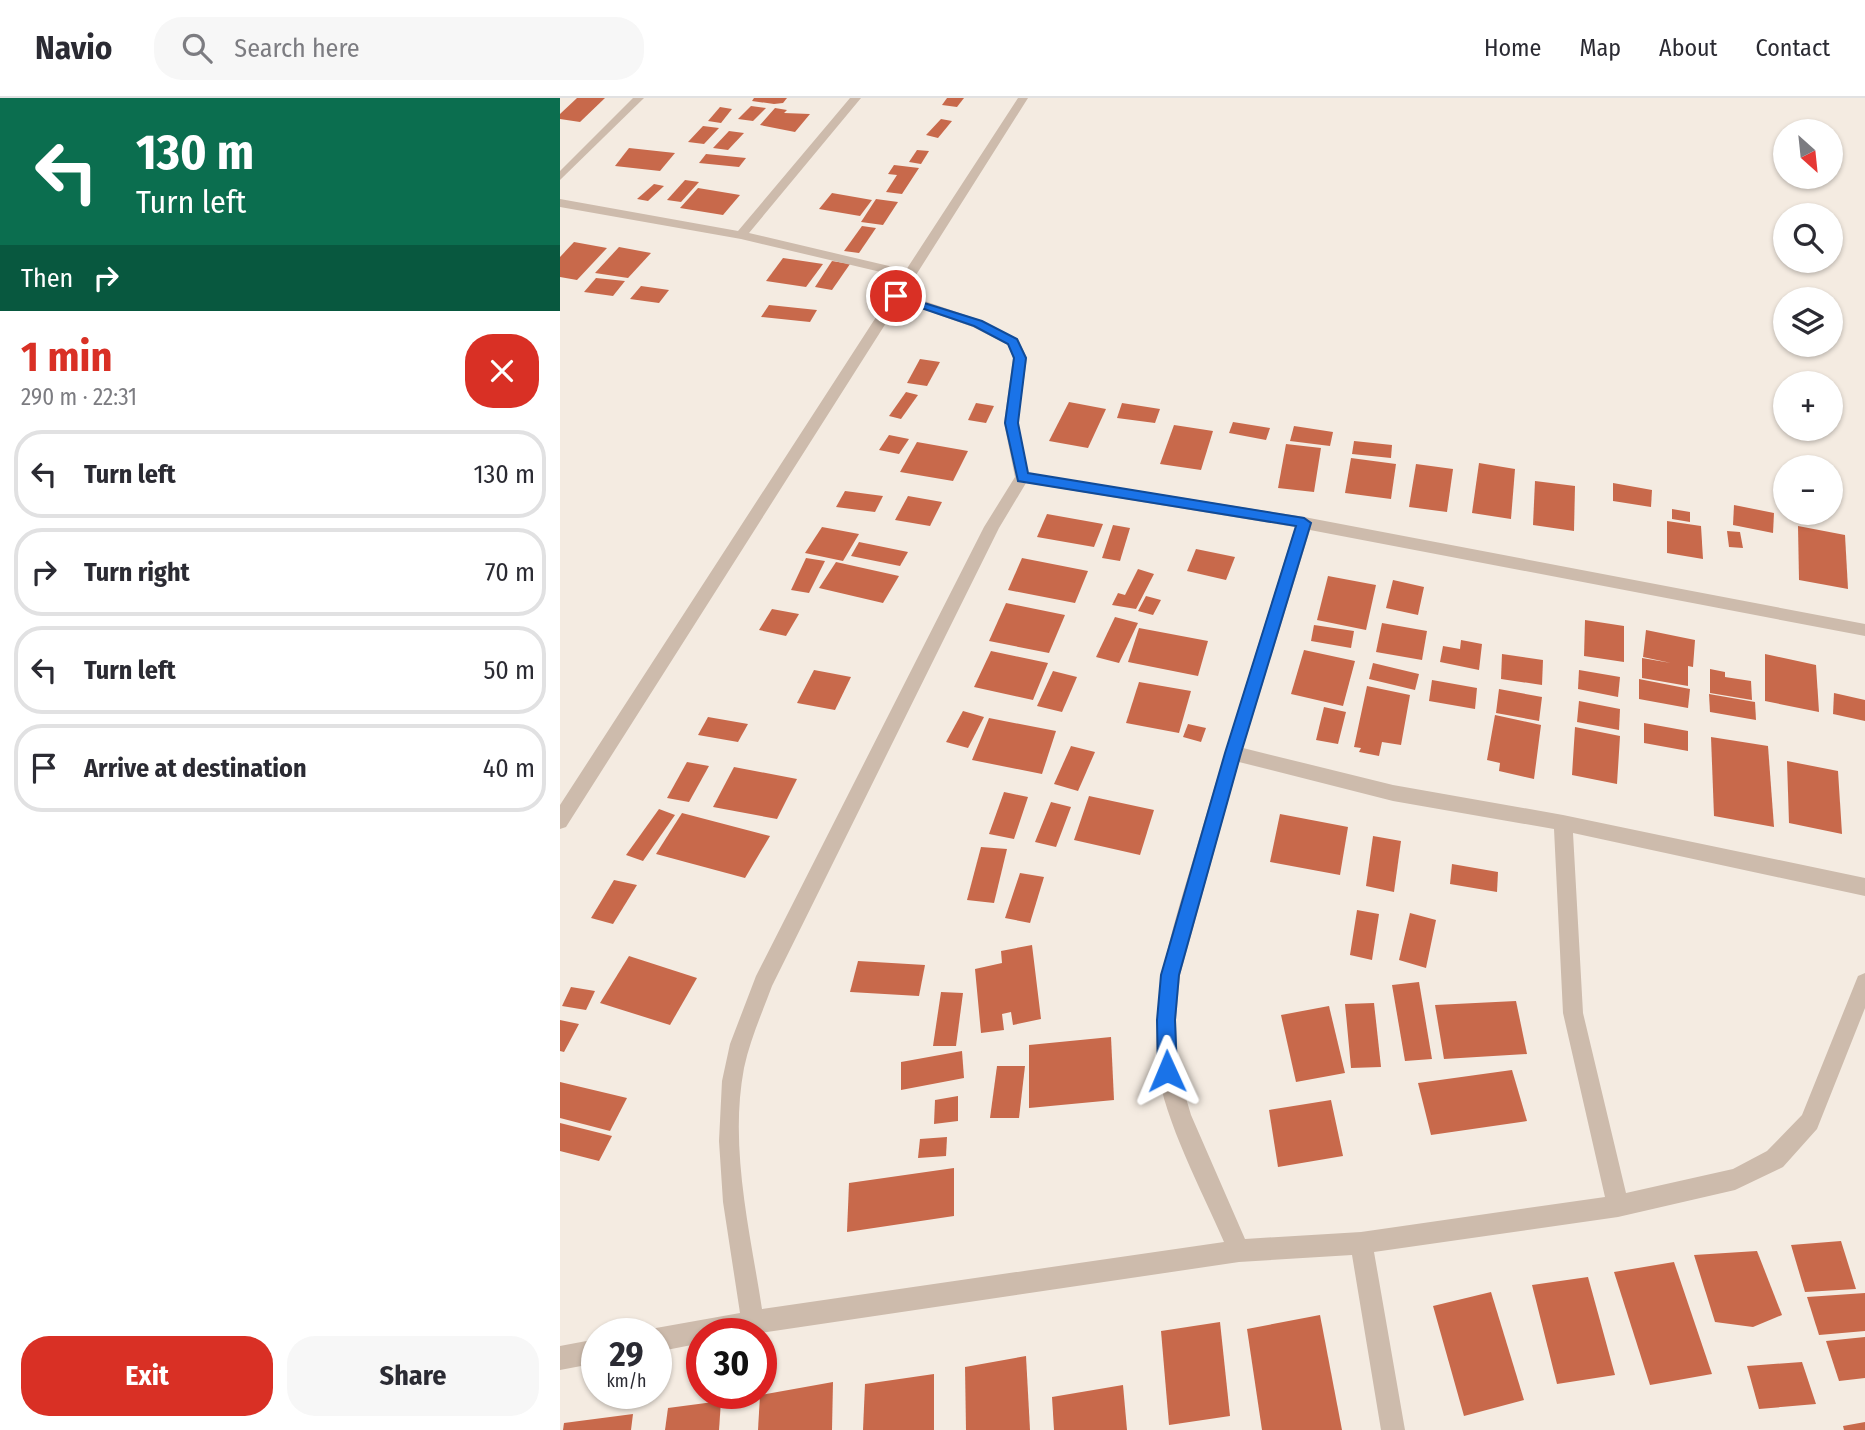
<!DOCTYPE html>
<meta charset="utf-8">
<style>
body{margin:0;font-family:"Fira Sans Condensed",sans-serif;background:#f7f7f7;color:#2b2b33;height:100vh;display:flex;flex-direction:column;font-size:26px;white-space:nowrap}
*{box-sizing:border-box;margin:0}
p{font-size:23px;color:#7c7c81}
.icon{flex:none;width:38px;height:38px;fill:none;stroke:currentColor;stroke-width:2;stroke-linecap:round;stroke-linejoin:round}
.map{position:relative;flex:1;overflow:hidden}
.drawer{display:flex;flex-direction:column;background:#fff;width:560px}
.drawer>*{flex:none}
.hud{background:#0b6e4f;color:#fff;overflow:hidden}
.needle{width:46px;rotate:153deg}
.fabs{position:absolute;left:1213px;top:21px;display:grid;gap:14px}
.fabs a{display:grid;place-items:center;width:70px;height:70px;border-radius:50%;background:#fff;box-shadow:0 2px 5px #0004;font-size:35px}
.speed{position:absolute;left:21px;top:1220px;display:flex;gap:14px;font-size:35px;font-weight:700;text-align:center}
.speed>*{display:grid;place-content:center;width:91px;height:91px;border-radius:50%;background:#fff;box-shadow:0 2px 5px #0004;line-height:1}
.speed small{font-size:18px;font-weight:400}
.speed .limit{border:10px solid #d22;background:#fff;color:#111}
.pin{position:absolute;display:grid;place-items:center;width:60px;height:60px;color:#fff;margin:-30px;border:4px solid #fff;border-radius:50%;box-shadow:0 2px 7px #0007}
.me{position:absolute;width:77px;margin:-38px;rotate:359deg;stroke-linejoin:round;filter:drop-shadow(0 0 5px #0008)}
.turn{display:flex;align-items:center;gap:24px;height:147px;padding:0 21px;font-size:32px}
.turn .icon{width:91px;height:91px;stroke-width:2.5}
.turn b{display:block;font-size:49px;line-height:60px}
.then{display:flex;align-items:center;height:66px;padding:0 21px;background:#0003;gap:14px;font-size:26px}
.round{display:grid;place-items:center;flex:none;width:74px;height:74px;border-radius:28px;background:#f7f7f7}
.summary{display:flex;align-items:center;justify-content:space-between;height:119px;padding:0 21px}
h1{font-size:42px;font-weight:700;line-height:52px;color:#d93025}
.primary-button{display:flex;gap:14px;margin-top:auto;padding:14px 21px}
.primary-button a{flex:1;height:80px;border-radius:28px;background:#d93025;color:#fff;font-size:28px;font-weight:700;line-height:80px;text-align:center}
.primary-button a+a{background:#f7f7f7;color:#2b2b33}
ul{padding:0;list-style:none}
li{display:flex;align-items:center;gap:21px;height:88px;margin:0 14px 10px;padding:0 7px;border:4px solid #e1e1e2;border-radius:28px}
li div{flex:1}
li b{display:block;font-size:26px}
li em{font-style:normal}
header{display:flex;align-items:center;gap:42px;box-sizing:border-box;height:98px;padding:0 35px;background:#fff;border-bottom:2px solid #e1e1e2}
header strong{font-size:33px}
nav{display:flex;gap:38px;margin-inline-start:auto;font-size:24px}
.search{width:490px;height:63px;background:#f7f7f7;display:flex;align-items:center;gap:18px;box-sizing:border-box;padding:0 24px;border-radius:28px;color:#7c7c81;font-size:26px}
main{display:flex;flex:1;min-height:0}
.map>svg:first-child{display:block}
</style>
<header>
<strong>Navio</strong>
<div class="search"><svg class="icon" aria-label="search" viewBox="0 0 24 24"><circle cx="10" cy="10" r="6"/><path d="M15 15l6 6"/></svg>Search here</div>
<nav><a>Home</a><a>Map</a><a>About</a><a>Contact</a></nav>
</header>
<main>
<section class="drawer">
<div class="hud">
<div class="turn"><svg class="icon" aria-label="left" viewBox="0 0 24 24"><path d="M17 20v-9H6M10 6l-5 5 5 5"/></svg><div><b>130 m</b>Turn left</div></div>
<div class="then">Then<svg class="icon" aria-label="right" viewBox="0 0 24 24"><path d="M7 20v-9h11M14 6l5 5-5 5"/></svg></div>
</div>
<div class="summary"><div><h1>1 min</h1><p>290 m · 22:31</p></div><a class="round" style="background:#d93025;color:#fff"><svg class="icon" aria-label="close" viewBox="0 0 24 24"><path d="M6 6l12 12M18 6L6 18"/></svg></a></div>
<ul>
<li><svg class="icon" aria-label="left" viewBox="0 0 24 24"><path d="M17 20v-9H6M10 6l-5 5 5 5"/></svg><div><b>Turn left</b></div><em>130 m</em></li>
<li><svg class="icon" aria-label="right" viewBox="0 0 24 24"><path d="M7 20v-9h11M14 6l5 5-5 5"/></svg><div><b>Turn right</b></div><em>70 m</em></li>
<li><svg class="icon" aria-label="left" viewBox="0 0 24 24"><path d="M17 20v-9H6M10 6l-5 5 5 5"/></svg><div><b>Turn left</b></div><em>50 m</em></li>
<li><svg class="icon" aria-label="arrive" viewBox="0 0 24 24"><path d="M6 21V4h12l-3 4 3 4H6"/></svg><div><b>Arrive at destination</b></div><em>40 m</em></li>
</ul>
<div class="primary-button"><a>Exit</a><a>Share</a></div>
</section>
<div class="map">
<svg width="1305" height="1332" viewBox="0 0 1305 1332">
<rect width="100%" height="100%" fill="#f4ebe1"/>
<g fill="#c8694b">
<path d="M17,0H45L20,24L0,21V16Z"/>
<path d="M194,0H227L223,5L214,6L192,3Z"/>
<path d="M387,0H404L397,9L382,7Z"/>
<path d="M191,8L206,10L193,23L178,21Z"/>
<path d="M160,9L172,11L161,25L148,23Z"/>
<path d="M215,10L227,12L224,15L250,16L235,34L200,27Z"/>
<path d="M381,21L392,23L378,40L366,37Z"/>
<path d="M143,28L159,30L144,46L128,44Z"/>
<path d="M169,33L184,35L168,52L153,50Z"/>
<path d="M69,50L115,55L100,73L55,68Z"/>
<path d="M357,52L369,53L361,66L349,64Z"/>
<path d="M146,56L186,60L179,69L139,65Z"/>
<path d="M334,67L359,70L342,96L326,94L337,77L328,76Z"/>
<path d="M125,82L139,84L121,104L107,102Z"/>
<path d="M94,86L104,88L88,103L77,101Z"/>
<path d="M138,90L180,97L163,117L120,110Z"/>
<path d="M272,95L312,102L300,118L259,111Z"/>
<path d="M316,101L338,104L323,127L301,124Z"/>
<path d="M302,128L316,130L299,155L284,153Z"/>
<path d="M14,144L47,150L17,182L0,179V159Z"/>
<path d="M59,149L91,155L68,180L35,175Z"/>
<path d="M223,160L263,166L246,189L206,183Z"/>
<path d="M272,163L290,166L272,192L255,189Z"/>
<path d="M36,180L65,183L53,198L24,194Z"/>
<path d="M81,188L109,192L99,205L70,201Z"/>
<path d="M209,207L257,212L250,224L201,219Z"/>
<path d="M360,261L380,264L367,288L347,285Z"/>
<path d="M346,294L358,297L341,321L329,318Z"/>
<path d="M509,304L546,311L528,350L489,343Z"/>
<path d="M416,305L434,308L426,325L408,322Z"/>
<path d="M562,305L600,311L595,325L557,320Z"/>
<path d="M673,324L710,330L706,342L669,335Z"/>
<path d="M614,327L653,333L641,372L600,366Z"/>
<path d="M734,328L773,334L770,348L730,343Z"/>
<path d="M329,337L349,341L339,356L319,352Z"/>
<path d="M794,343L832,347L831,360L792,356Z"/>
<path d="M357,344L408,353L393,383L340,374Z"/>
<path d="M726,346L761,350L754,394L718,390Z"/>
<path d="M791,360L836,366L831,401L785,395Z"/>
<path d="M919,365L955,371L951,421L912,415Z"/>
<path d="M856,366L893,371L887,414L849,409Z"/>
<path d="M975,383L1015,388L1014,433L973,427Z"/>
<path d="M1053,385L1092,392L1091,409L1053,403Z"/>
<path d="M285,393L323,398L315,414L276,409Z"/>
<path d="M348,398L382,404L370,428L335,422Z"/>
<path d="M1174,407L1214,415L1213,435L1173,427Z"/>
<path d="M1112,411L1130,414V424L1112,421Z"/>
<path d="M487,416L543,426L534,449L477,439Z"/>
<path d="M1107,423L1141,428L1143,461L1107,455Z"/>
<path d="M553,427L570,430L560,463L542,460Z"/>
<path d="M1238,428L1285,437L1288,491L1239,482Z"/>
<path d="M262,429L299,436L283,463L245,455Z"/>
<path d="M1167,433L1180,434L1183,450L1169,449Z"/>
<path d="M299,444L348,454L340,468L291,458Z"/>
<path d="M636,451L675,459L666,482L627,473Z"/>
<path d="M246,460L265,463L249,495L231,492Z"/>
<path d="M462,460L528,473L515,505L448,492Z"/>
<path d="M276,464L339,478L323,505L259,490Z"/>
<path d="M578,471L594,476L576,511L552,507L558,495L565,497Z"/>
<path d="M768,478L816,487L806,532L757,522Z"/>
<path d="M833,482L864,489L858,517L826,510Z"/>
<path d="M586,498L601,502L593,517L578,513Z"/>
<path d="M446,505L505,517L489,555L429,543Z"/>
<path d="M212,511L239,516L226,538L199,532Z"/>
<path d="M555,519L578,525L559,565L536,559Z"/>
<path d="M1025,522L1064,528V564L1024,558Z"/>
<path d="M822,525L867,533L862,562L816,554Z"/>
<path d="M754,527L794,533L791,550L751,543Z"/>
<path d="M579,530L648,543L638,578L568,564Z"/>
<path d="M1086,532L1135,542L1133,569L1128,568V588L1082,580V560L1111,565L1083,559Z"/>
<path d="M901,542L922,546L919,572L880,564L883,548L900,551Z"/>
<path d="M744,552L795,563L783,608L731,596Z"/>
<path d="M431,553L488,565L473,602L414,589Z"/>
<path d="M942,556L983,562L982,587L941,581Z"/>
<path d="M1205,556L1256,567L1259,614L1205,603Z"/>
<path d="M813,565L859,576L855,592L809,581Z"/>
<path d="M1150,571L1165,574V579L1191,583L1192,602L1150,595Z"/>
<path d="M254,572L291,579L275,612L237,605Z"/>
<path d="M1019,572L1060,579L1058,599L1018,591Z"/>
<path d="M493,573L517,579L502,614L477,608Z"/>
<path d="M1079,581L1130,591L1128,610L1079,601Z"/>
<path d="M872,582L917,590L915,611L869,603Z"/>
<path d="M579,584L631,593L619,635L566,625Z"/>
<path d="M807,588L850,597L841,647L822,644L819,658L799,654L801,650L794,649Z"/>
<path d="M939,591L982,599L979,623L936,615Z"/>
<path d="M1274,595L1305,602V623L1273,616Z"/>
<path d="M1149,596L1195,604L1196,622L1150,614Z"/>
<path d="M1019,603L1060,611L1059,632L1017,624Z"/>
<path d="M764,609L786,614L778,646L756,642Z"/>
<path d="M403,613L424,619L408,650L386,644Z"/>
<path d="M935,617L981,627L974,681L939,673L940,665L927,662Z"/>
<path d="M148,619L188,626L178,644L138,637Z"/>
<path d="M429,620L496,633L482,676L412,662Z"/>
<path d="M1084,625L1128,633V653L1084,645Z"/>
<path d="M628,626L646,630L641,644L623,639Z"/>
<path d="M1015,629L1060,638L1057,686L1012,677Z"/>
<path d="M1151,639L1208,648L1214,729L1154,718Z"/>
<path d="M511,648L535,654L518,693L494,686Z"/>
<path d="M1227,663L1278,673L1282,736L1229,725Z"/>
<path d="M127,664L149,668L129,704L107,700Z"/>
<path d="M174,669L237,681L217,721L153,709Z"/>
<path d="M444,694L468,699L454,741L429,736Z"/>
<path d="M529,698L594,712L580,757L514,742Z"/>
<path d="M491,704L511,709L496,749L475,744Z"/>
<path d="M99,711L115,717L83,763L66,757Z"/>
<path d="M122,715L210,738L185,780L96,756Z"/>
<path d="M720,716L788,729L780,777L710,764Z"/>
<path d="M813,738L841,743L834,794L806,788Z"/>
<path d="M421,749L447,751L434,805L407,802Z"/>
<path d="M892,766L938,774L937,794L890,786Z"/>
<path d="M460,775L484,779L470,825L445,820Z"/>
<path d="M54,782L77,787L53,826L31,820Z"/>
<path d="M797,812L819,816L812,862L790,857Z"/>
<path d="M850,815L876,822L866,870L839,862Z"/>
<path d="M472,847L481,921L453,927L451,914L442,916L444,932L421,935L415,871L442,865L441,853Z"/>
<path d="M69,858L137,880L110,927L40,905Z"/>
<path d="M298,863L365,867L359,898L290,894Z"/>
<path d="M859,884L872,961L845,963L832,887Z"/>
<path d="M11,889L35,893L26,912L2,908Z"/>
<path d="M381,894L403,895L396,948H373Z"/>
<path d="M956,903L967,956L884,961L875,907Z"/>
<path d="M814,905L821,969L791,970L785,906Z"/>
<path d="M769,908L785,975L736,984L721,917Z"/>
<path d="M0,922L19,926L4,954L0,953Z"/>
<path d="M551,939L554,1002L469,1010V947Z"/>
<path d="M402,953L404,980L341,992V964Z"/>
<path d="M437,968H465L459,1020H430Z"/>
<path d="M952,972L967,1023L871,1037L858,985Z"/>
<path d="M0,984L67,1000L50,1033L0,1020Z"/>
<path d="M398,998V1023L374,1026L375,1002Z"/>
<path d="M771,1002L783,1058L718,1069L709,1012Z"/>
<path d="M0,1025L52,1038L39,1063L0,1053Z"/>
<path d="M387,1039L386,1058L358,1060L360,1041Z"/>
<path d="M394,1070V1118L287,1134L289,1085Z"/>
<path d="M1281,1143L1296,1191L1245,1194L1231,1147Z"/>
<path d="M1197,1153L1222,1217L1193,1229L1155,1224L1134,1157Z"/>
<path d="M1114,1164L1152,1276L1090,1287L1054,1174Z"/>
<path d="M1028,1179L1055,1277L997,1286L972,1187Z"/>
<path d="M931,1194L964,1302L904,1318L873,1208Z"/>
<path d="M1305,1195V1233L1259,1237L1247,1199Z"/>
<path d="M760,1217L782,1332H702L687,1231Z"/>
<path d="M660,1224L670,1318L609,1327L601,1233Z"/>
<path d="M1305,1239V1280L1279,1283L1266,1243Z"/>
<path d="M466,1258L470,1332H406L405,1269Z"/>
<path d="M1242,1264L1256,1306L1199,1311L1187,1268Z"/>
<path d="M374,1276V1332H303L305,1286Z"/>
<path d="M273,1284L272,1332H198L200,1297Z"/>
<path d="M563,1287L567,1332H494L492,1299Z"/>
<path d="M161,1303L159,1332H105L108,1310Z"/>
<path d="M73,1316L71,1332H3L4,1325Z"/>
<path d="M1305,1324V1332H1284L1283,1328Z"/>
</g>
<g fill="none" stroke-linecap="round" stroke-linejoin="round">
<g fill="#cdbbac" fill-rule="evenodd">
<path d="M73,0H84L0,82V73Z"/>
<path d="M290,0H301L189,135L346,172L458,0H468L344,196L423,223L458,241L467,260L458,325L468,375L744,419L1305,526V538L750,432L683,650L833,687L1003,717L1305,780V798L1013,735L1023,915L1066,1095L1173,1071L1207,1053L1242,1017L1298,878L1305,875V910L1257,1031L1223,1069L1175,1092L1058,1119L814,1154L845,1332H821L792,1157L679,1164L194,1236H142V1245L96,1254V1236H87L96,1230L180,1215L163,1104L159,1043L162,983L170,946L196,878L424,429L455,379L444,325L453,260L448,247L413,229L340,203L6,729L0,731V707L342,179L181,141L0,109V101L178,133ZM466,385L735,429C703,532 670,635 640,738C618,815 589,890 598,971C603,1020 644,1097 664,1144L202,1211C190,1133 169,1049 184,970C190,942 202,915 212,888L439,430ZM679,664L833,703L994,731L1003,915L1045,1099L801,1134L685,1141L631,1017L618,973L616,922L620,877Z"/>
<path d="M37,1241V1265L0,1272V1248Z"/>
</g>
</g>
<path fill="#1a73e8" stroke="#114b97" stroke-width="2" d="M332,195L422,223L457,241L466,260L458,325L468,375L744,420L751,425L681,655L619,877L615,922L617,973L614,979L607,982L601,979L598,973L597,922L601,877L665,655L736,428L458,383L445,325L454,260L448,246L414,228L332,200Z"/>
</svg>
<div class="fabs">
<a><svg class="needle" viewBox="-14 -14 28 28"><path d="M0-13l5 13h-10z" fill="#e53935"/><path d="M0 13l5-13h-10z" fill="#7c7c81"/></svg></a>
<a><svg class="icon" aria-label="search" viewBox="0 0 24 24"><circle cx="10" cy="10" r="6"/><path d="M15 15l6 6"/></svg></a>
<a><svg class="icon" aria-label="layers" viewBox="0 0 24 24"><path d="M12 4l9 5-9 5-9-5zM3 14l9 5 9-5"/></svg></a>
<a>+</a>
<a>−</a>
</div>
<div class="speed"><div>29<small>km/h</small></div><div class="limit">30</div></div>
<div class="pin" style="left:336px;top:198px;background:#d93025"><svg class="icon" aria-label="arrive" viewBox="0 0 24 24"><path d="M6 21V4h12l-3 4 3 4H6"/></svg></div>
<svg class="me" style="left:607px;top:973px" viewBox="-20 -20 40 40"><path d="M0-17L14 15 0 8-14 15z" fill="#1a73e8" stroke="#fff" stroke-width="4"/></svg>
</div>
</main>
